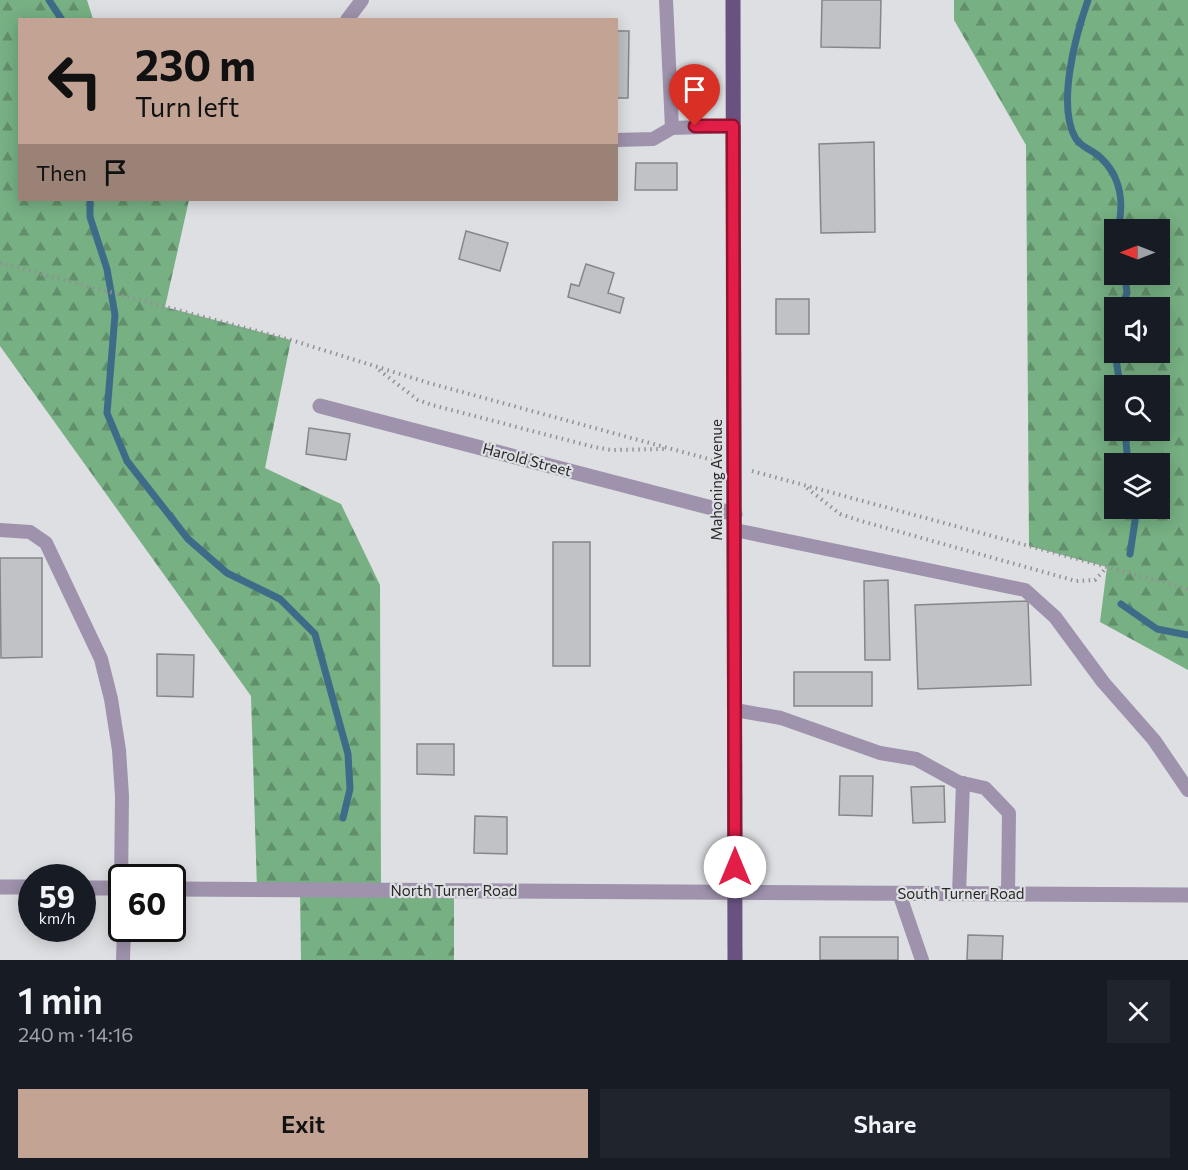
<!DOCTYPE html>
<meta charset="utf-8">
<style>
body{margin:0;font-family:Commissioner,sans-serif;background:#20242c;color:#f1f3f6;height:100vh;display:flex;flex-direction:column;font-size:22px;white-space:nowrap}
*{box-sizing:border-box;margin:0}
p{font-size:20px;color:#9ea1a6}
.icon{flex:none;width:33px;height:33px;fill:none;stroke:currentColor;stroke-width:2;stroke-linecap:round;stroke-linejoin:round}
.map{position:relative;height:960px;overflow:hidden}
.drawer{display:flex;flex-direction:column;background:#171b24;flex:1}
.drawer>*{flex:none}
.banner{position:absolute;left:18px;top:18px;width:600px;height:183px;border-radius:0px;box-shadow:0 3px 15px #0003;background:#c2a394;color:#111;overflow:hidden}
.needle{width:39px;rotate:270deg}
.buttons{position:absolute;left:1104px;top:219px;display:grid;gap:12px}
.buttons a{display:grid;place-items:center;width:66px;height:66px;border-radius:0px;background:#171b24;box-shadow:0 3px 15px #0003;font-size:30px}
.speed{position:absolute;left:18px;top:864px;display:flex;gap:12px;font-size:30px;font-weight:700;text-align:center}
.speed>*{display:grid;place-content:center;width:78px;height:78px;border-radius:50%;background:#171b24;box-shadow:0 3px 15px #0003;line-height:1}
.speed small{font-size:15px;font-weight:400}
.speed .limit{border:3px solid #111;border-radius:9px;background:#fff;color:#111}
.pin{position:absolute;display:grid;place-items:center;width:51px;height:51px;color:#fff;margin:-62px -26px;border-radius:50% 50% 50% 0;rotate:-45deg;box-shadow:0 0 6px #0007}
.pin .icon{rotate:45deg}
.me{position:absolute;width:66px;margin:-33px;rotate:0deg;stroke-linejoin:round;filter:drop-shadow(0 0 4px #0008)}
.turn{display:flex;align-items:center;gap:21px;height:126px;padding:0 18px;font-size:27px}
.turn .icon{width:78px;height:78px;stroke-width:2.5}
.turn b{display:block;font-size:42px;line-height:51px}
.then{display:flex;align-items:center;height:57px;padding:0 18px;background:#0003;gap:12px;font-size:22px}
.round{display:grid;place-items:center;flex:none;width:63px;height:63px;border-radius:0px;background:#20242c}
.head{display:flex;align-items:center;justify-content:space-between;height:102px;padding:0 18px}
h1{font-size:36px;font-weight:600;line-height:45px}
.button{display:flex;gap:12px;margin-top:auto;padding:12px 18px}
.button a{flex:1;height:69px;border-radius:0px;background:#c2a394;color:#111;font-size:24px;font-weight:600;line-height:69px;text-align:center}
.button a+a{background:#20242c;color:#f1f3f6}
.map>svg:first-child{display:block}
</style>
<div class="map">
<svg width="1188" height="960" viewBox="0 0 1188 960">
<defs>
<pattern id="forest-firs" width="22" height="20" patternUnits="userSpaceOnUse" patternTransform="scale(1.5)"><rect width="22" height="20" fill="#77b083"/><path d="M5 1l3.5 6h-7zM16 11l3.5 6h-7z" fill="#628f6b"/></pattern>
</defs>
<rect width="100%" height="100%" fill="#dddfe2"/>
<g fill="url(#forest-firs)" fill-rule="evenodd">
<path d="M0,0H87L93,19L20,20V200H189L165,307L291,340L265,468L341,504L380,585L381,891H454V960H301L300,891L257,890L251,696L0,346Z"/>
<path d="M954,0H1188V670L1100,622L1107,567L1029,546L1026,145L954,20ZM1114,230H1160V274H1114ZM1114,308H1160V352H1114ZM1114,386H1160V430H1114ZM1114,464H1160V508H1114Z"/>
</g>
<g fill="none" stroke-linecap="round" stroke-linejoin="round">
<g stroke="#3e6c88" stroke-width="7">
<path d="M49,0L62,20"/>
<path d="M1088,0C1076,34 1056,106 1076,139C1081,147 1094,151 1101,158C1122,178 1124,203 1118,230"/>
<path d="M90,200V217L107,269L115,315L107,413L127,461L188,539L227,573L280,599L315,634L348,754L350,789L343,818"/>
<path d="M1121,308L1127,293L1125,274"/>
<path d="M1114,326V328"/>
<path d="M1115,352L1120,386"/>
<path d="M1125,430L1128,464"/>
<path d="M1130,554L1137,508"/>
<path d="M1121,604L1157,629L1188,635"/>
</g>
</g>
<g fill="#c1c2c5" stroke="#858689" stroke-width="1.5">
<path d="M822,0H881L880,48L821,47Z"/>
<path d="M616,31H629L628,98H616Z"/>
<path d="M874,142L875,232L821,233L819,144Z"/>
<path d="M636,163H677V190H635Z"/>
<path d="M466,231L508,243L500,271L459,259Z"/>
<path d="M586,264L614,273L608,293L624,298L620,313L568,297L571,284L579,286Z"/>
<rect x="776" y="299" width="33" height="35"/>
<path d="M309,428L350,434L346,460L306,454Z"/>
<rect x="553" y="542" width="37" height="124"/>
<path d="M0,558H42V657L1,658Z"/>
<path d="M888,580L890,660H865L864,581Z"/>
<path d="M1028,601L1031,685L918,689L915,605Z"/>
<path d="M157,654L194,655L193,697L157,696Z"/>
<rect x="794" y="672" width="78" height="34"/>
<path d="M417,744H454V775L417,774Z"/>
<path d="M840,776H873L872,816L839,815Z"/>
<path d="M944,786L945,822L913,823L911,787Z"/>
<path d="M475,816L507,817V854L474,853Z"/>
<path d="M968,935L1003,936L1002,960H967Z"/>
<rect x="820" y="937" width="78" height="23"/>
</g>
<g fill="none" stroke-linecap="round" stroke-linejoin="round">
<g stroke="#919294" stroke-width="4" stroke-dasharray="1.5 4.5" stroke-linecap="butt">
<path d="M0,263L291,340L429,383L716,461"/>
<path d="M379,370L418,400L432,405L594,447L611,450L664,449"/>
<path d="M752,471L1188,589"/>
<path d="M807,488L840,514L861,521L1076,581L1095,580L1107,567"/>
</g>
<g stroke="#9e92ac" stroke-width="14">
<path d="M666,0L672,128"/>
<path d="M347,20L362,0"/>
<path d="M616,140L653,139L672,128L733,126"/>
<path d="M0,530L30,532L46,543L101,659L111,699L119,750L122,796L121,888"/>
<path d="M735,530L1025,590L1055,617L1103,682L1154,740L1188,790"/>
<path d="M735,710L781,718L880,753L916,759L958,782L985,788L1009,813L1008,894"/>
<path d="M899,893L922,960"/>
<path d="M959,894L963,783"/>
<path d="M123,960L124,928"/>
</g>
<path stroke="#9e92ac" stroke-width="15" d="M320,406L735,514"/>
<g stroke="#9e92ac" stroke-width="15">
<path d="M0,887H32"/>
<path d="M82,888H122"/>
<path d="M172,889L1188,895"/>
</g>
<path stroke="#695280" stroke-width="15" d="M733,0L735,960"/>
</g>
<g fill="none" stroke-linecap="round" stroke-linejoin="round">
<g stroke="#92132f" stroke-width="15">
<path id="route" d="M695,126H733L735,867"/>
</g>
<use href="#route" stroke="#e11d48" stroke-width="10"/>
</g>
<g text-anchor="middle" stroke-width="4.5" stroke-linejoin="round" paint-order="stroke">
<g font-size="15" fill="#282829" stroke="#dddfe2">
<text transform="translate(527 460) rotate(15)" y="5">Harold Street</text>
<text transform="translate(717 480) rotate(-90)" y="5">Mahoning Avenue</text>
<text x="454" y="896">North Turner Road</text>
<text x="961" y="899">South Turner Road</text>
</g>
</g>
</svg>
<div class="buttons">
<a><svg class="needle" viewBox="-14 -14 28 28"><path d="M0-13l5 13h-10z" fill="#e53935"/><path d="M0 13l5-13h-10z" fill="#9ea1a6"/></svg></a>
<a><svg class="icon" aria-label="sound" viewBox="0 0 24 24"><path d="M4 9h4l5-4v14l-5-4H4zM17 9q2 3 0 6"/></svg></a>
<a><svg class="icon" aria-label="search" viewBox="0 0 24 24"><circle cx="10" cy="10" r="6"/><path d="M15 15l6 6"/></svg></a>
<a><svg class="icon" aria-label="layers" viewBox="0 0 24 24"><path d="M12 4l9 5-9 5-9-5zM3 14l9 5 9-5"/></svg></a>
</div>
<div class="speed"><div>59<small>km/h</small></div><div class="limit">60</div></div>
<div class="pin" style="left:695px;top:126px;background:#d93025"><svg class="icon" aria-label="arrive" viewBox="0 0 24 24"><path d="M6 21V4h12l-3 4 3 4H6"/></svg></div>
<svg class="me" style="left:735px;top:867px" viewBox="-20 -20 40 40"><circle r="19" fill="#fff"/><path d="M0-13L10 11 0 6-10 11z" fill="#e11d48"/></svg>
<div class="banner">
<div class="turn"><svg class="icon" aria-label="left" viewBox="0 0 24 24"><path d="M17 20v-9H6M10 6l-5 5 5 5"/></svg><div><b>230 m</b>Turn left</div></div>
<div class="then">Then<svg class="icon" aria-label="arrive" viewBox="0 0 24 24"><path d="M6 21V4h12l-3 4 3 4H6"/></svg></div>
</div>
</div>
<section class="drawer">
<div class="head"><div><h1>1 min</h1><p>240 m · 14:16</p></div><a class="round"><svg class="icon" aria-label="close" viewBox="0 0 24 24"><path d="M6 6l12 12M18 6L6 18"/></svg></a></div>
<div class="button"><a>Exit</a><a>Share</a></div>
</section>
